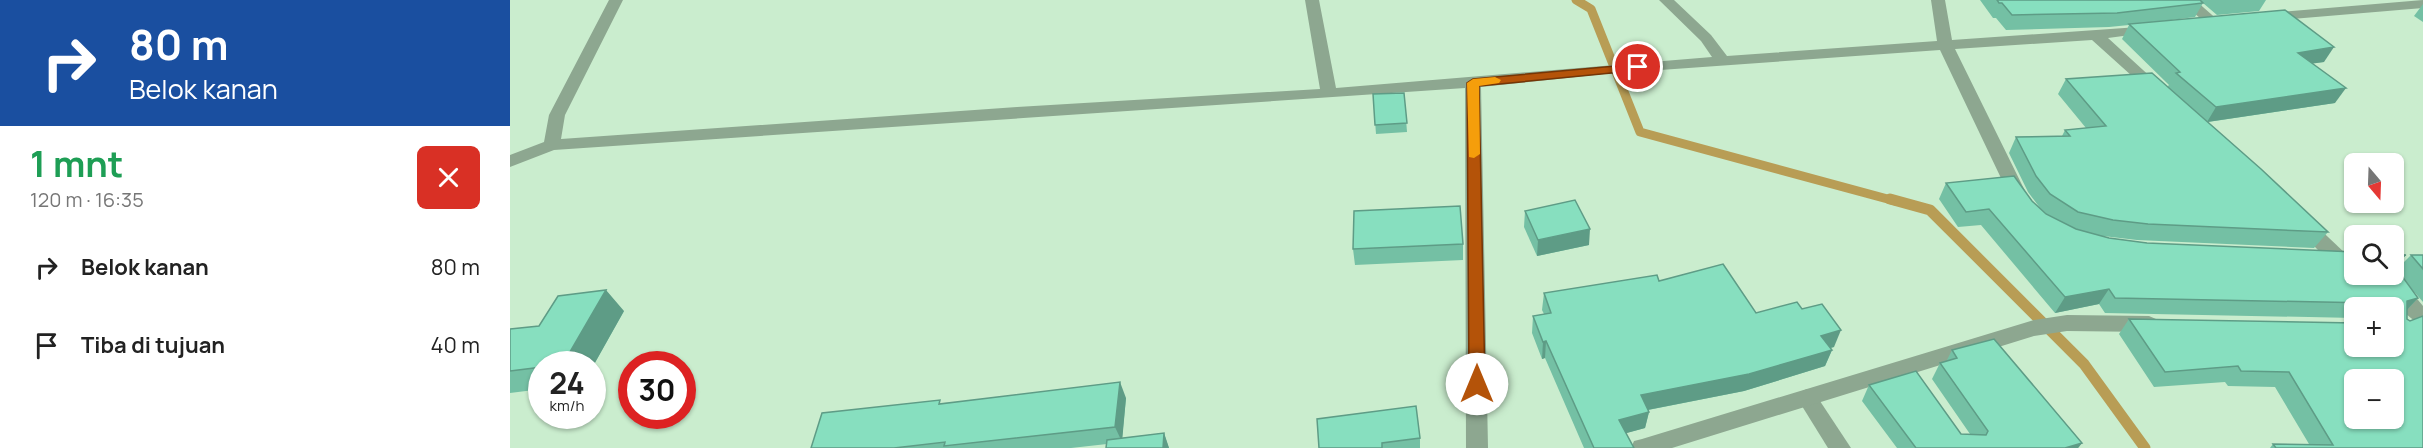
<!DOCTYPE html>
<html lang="id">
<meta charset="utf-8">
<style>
body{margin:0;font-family:Manrope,sans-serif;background:#f6f6f6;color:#222;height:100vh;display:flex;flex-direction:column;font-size:22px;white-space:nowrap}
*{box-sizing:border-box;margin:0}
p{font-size:20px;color:#767676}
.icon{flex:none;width:33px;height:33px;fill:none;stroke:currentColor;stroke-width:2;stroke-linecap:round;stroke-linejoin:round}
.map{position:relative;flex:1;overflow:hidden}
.drawer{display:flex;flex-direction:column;background:#fff;width:510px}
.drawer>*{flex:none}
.banner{background:#1a4fa0;color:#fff;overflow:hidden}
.needle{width:39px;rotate:161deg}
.tools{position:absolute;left:1834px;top:153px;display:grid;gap:12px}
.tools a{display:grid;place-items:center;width:60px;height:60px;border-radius:9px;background:#fff;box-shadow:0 2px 4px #0004;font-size:30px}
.speed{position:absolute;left:18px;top:351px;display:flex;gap:12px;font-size:30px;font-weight:700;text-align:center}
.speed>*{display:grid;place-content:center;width:78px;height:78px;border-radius:50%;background:#fff;box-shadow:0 2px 4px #0004;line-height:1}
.speed small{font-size:15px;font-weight:400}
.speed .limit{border:9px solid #d22;background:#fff;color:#111}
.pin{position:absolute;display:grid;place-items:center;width:51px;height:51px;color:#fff;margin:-26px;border:3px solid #fff;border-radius:50%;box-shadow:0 2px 6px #0007}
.me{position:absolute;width:66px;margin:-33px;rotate:0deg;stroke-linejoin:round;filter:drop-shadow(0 0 4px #0008)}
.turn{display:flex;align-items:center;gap:21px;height:126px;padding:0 30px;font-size:27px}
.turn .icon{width:78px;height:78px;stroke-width:2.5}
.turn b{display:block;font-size:42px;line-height:51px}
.round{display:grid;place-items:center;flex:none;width:63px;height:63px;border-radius:9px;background:#f6f6f6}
.headline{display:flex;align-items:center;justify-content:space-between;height:102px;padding:0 30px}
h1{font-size:36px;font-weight:700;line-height:45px;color:#1e9e55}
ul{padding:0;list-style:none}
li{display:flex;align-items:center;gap:18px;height:78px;padding:0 30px}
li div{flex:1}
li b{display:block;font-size:22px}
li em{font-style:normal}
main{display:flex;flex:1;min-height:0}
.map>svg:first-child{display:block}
</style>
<main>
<section class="drawer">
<div class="banner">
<div class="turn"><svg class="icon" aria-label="right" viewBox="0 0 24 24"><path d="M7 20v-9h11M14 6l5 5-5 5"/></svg><div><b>80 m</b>Belok kanan</div></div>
</div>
<div class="headline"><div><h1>1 mnt</h1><p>120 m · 16:35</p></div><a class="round" style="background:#d93025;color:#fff"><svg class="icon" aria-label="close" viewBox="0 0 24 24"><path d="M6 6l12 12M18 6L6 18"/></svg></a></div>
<ul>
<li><svg class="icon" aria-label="right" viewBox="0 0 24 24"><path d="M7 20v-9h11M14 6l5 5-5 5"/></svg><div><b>Belok kanan</b></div><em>80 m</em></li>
<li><svg class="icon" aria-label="arrive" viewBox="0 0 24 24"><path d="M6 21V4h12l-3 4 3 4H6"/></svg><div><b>Tiba di tujuan</b></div><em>40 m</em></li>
</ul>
</section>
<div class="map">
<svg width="1913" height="448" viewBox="0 0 1913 448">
<rect width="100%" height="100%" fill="#caedce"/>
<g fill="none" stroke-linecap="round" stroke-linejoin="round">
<path stroke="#b89d55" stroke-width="9" d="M1066,0L1081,9L1130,132L1385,201"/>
<path stroke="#b89d55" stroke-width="11" d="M1380,199L1420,210L1574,364L1635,448"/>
<path fill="#8da790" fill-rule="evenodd" d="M1297,389L1304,392L1341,448H1318L1287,398L1290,392Z"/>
<g fill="#8da790" fill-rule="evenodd">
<path d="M99,0H113L55,115L51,139L507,107L810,89L795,0H809L826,88L1202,57L1191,41L1149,0H1164L1201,35L1217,56L1427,41L1421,0H1435L1442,40L1643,26L1645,29L1643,32L1598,38L1656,91L1654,94H1642L1582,40L1445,49L1518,197L1515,201H1503L1500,197L1430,50L1094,74L971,87L978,448H956L955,88L44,150L0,167V155L34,142L39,115Z"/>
<path d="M1669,0H1685L1710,22L1703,26L1698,25Z"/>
<path d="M1913,0V8L1758,21L1751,17L1758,13Z"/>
<path d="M1794,219L1800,220L1836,254L1838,259L1836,264L1829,266L1822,264L1788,230L1785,225L1788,220Z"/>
<path d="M1884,271L1913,306V325C1894,318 1877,292 1867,274H1884Z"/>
<path d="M1557,315L1639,316L1646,319L1649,324L1646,329L1639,332L1557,331L1524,336L1162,448H1121L1124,441L1132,439L1524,320Z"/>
</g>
</g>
<g fill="#74c0a4">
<path d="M1470,0H1756L1749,11L1707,15L1693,3L1685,17L1646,22L1814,62L1803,63L1825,103L1698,122L1818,232L1804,248L1627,240L1593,236L1599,238L1637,243L1896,255L1885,267L1887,269L1901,255H1913V302L1900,287L1908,298L1897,310V319L1913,448H1760L1763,444H1799L1765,387L1718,386L1715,382L1644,387L1609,334L1619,319L1845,346L1884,308H1845V318L1595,313L1589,304L1545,313L1471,225L1448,227L1429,199L1436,183L1522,201L1530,208L1518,192L1499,153L1506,137L1552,136L1555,130L1576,128L1548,94L1556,79L1657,87L1659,85L1612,39L1619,25L1599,27L1496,30L1486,18H1483Z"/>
<path d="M1913,4V22L1904,16Z"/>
<path d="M894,93L897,132L866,134L863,94Z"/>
<path d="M1015,211L1079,245L1027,256L1014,227Z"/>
<path d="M953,244V260L845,265L843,249Z"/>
<path d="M1149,281L1246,313L1292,309L1324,347L1320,348L1322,350L1315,366L1234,391L1138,410L1139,412L1135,428L1116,433L1124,448H1074L1035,358L1032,359L1022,333L1023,316L1034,314L1032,310L1034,293Z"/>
<path d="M114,311L82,368V364H32V389L0,393V329L29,326Z"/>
<path d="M1442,350L1572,443L1568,448H1387L1352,401L1359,385L1451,434H1460L1422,379L1430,363L1436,362Z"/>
<path d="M616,398L612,438L654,433L659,448H596L597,444L561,448H301L433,403Z"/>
<path d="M910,438V448H809Z"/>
</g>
<g fill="#5e9c86">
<path d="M1824,47L1814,62L1778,67L1788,53Z"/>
<path d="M1836,88L1825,103L1697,122L1706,107Z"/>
<path d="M1080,229L1079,245L1027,256L1028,240Z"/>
<path d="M1896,255L1884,268V257Z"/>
<path d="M1599,289L1589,304L1545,313L1555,297Z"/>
<path d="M96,290L114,311L82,368V364H53Z"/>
<path d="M1908,298L1893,314L1897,301Z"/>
<path d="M1331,330L1324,347L1305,352L1311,336Z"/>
<path d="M1036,341L1035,358L1032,359L1033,342Z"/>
<path d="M1322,350L1315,366L1234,391L1127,412L1131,395Z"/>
<path d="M610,382L616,398L612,442L605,427Z"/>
<path d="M1139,412L1135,428L1106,436L1109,420Z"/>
<path d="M654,433L659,448H653Z"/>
<path d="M1572,443L1568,448H1555Z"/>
</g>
<g fill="#87dfbf" stroke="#5e9c86" stroke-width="1.5" fill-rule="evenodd">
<path d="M1487,0H1690L1693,3L1607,13L1502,15L1492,3H1489Z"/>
<path d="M1775,10L1824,47L1788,53L1836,88L1706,107L1666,73L1670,72L1619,24Z"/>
<path d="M1642,73L1751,169L1818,232L1638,224L1603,220L1568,212L1540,194L1526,176L1506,137L1560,136L1555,130L1596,126L1556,79Z"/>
<path d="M894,93L897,123L865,125L863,94Z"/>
<path d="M1504,176L1522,201L1536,214L1566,229L1599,238L1637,243L1845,252V274H1884V265L1908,298L1897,301V319L1900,321L1913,316V448H1766L1763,444L1823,445L1779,372L1731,371L1728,366L1655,372L1619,319L1845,323V346H1884V308H1861V303L1605,298L1599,289L1555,297L1479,209L1456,212L1436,183ZM1845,380H1884V418H1845Z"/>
<path d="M1065,200L1080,229L1028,240L1015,211Z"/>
<path d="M950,206L953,244L843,249L844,211Z"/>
<path d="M1884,254L1896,255L1884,257Z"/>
<path d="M1901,255H1913V269Z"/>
<path d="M1213,264L1246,313L1287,302L1292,309L1312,304L1331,330L1311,336L1322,350L1239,374L1131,395L1139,412L1109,420L1124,448H1084L1036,341L1033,342L1023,316L1041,313L1034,293L1147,275L1149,281Z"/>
<path d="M96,290L53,364H32V367L0,371V329L29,326L48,296Z"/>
<path d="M1484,339L1572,443L1555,448H1406L1359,385L1406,371L1451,434L1476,435L1478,431L1430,363L1447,358L1442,350Z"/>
<path d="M610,382L605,427L434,446L435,442L384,448H301L312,413L430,400L429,404Z"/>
<path d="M906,406L910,438L872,443V448H809L807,419Z"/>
<path d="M654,433L653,448H596L597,440Z"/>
</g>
<path fill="#b45309" stroke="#753606" stroke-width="1.5" d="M1128,64L1134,67L1132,70L969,86L975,384L972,389L967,390L961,389L959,384L957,83L963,79Z"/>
<path fill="#f59e0b" d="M985,77L991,80L989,83L969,86L970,154L964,158L959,157L957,83L963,79Z"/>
</svg>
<div class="tools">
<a><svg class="needle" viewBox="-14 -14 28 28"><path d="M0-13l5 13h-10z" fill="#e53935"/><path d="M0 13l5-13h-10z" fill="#767676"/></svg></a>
<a><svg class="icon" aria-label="search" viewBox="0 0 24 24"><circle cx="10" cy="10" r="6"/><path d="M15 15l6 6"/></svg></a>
<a>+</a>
<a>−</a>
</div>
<div class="speed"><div>24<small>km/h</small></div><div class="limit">30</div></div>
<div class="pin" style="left:1128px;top:67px;background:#d93025"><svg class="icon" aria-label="arrive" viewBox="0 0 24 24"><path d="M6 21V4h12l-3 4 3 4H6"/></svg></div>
<svg class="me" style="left:967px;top:384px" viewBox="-20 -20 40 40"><circle r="19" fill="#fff"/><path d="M0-13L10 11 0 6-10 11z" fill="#b45309"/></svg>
</div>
</main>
